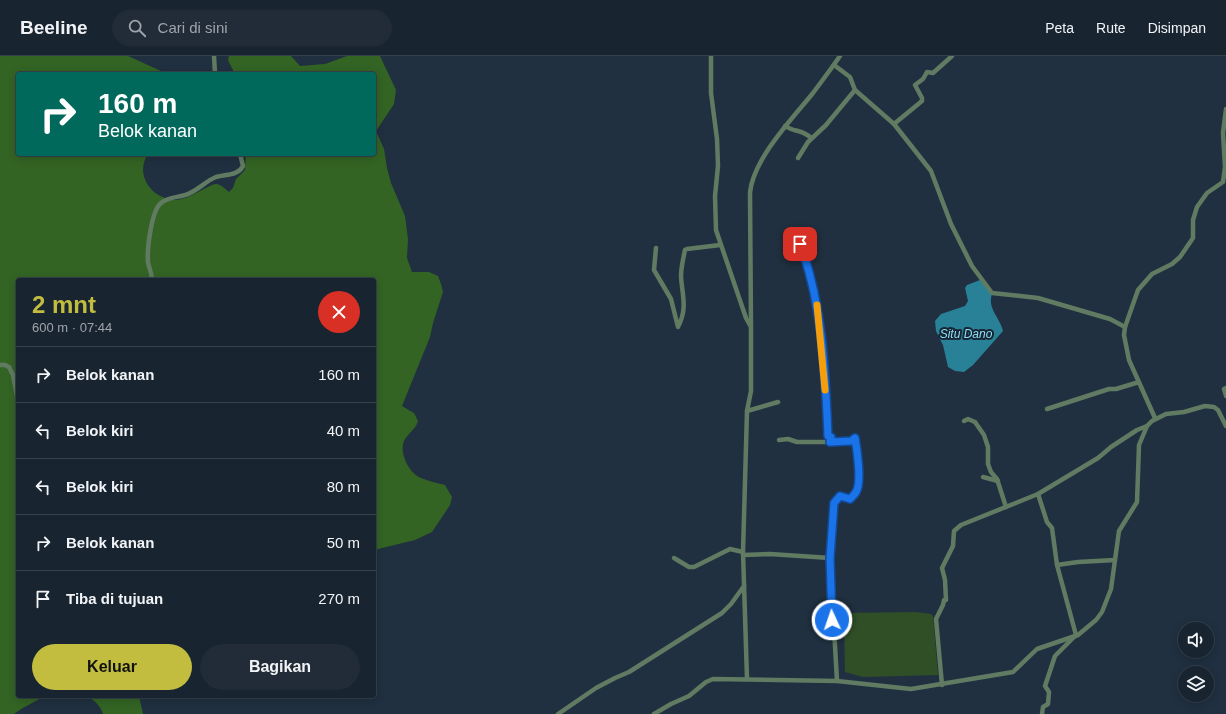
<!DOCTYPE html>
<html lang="id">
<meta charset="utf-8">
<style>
body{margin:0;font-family:Arial,sans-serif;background:#212c38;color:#f1f3f6;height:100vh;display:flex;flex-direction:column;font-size:15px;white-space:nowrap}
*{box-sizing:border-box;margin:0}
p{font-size:13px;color:#9fa4ab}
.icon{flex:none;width:22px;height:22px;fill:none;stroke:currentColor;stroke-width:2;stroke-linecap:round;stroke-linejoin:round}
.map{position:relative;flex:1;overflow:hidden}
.sheet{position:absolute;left:16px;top:222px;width:360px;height:420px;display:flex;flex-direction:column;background:#182430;border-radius:4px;box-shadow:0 2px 10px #0003,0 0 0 1px #36414c}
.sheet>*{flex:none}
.top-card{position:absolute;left:16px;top:16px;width:360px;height:84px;border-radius:4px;box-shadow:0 2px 10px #0003,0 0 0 1px #36414c;background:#00695c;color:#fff;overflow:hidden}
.tools{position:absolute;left:1178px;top:566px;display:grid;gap:8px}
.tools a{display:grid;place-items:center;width:36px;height:36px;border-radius:50%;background:#182430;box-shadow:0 2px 10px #0003,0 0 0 1px #36414c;font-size:20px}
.pin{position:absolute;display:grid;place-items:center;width:34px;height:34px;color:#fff;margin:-17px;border-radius:8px;box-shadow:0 2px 6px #0006}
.me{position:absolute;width:44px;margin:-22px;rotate:357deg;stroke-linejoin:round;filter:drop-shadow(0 0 3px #0008)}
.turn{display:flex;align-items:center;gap:14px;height:84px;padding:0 16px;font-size:18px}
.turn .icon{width:52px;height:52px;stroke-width:2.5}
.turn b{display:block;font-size:28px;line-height:34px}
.round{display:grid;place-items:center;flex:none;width:42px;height:42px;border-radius:21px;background:#212c38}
.headline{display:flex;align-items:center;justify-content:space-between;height:68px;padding:0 16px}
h1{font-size:24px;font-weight:600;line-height:30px;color:#c2bd3f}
.primary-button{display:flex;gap:8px;margin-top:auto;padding:8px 16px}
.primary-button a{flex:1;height:46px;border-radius:24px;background:#c2bd3f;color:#111;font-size:16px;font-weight:600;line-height:46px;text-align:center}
.primary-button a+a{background:#212c38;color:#f1f3f6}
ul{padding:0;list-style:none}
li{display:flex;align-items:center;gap:12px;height:56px;padding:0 16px;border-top:1px solid #36414c}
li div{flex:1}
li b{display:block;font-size:15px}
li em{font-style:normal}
header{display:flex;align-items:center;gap:24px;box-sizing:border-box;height:56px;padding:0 20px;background:#182430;border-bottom:1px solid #36414c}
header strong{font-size:19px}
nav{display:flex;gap:22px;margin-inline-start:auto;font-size:14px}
.search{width:280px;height:36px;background:#212c38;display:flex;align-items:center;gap:10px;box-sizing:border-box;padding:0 14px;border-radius:22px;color:#9fa4ab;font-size:15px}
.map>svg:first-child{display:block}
</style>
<header>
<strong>Beeline</strong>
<div class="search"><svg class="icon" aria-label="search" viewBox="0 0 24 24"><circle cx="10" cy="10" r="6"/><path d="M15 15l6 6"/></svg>Cari di sini</div>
<nav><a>Peta</a><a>Rute</a><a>Disimpan</a></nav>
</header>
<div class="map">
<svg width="1226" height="658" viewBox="0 0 1226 658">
<rect width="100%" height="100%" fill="#203040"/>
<path fill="#304f27" d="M915,556L931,558L933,560L938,619L863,621L845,616L844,557Z"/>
<g fill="#336424">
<path d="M0,0H128L161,15L164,18H18V98H148C134,119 152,143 175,144C189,144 207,129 216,128C221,128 226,134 229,136L233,132L236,123L245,114L246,98H374V18H235L228,4L229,0H291L300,10L325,8L347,0H380L396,34L394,48L376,75L384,93L387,112L391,127L405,160L408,183L407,202L412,216H429L438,220L441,228L443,236L433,267L430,281L402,350L414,357L418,365C416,373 408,377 404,385C399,397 409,417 421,422C428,425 437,427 445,429L452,441L450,449L432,476L415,484L374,494V224H18V640H45L21,653L14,658H0Z"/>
<path d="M87,640H139L143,658H103C100,649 95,645 87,640Z"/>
</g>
<path fill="#288196" d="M980,224L992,238C987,253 1000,261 1003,275L973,309L964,316L955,315L948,311L943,289L936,275L935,265L941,258L965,250L968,245L965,232L967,229Z"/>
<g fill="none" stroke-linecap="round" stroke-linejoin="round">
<g stroke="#617b62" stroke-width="4.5">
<path d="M214,0L215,18"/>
<path d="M711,0V37L717,83L718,110L715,140L716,174L746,262L751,271V335L747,355L743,496L747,623"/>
<path d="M834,9L850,21L855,34L894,68L931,115L951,168L972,210L992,237L1038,242L1110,263L1125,271"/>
<path d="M894,68L922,45V42L915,29L923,23L927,16L933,17L952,0"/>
<path d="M785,70C794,76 804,74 811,82"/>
<path d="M798,102L808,86L826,69L855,34"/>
<path d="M797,178L814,231L818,253L828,380L831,381L830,386L851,385L855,382C857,393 862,426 856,436C855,438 852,441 850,443L840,440L836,443L834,448L830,502L837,625"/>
<path d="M656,192L654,214L671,243L678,271C688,252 682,239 681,220C681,212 683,203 685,194L687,193L720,189"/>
<path d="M152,224C152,218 149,212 148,206C147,194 151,155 161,147C169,140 181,142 190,137C199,133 206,125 216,121C226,118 238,120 243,110L240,98"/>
<path d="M751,270L750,137C753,103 792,63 813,37C822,25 831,13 840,0"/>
<path d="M0,309H5L9,311L13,319L18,345"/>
<path d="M1226,332L1224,333L1226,340"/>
<path d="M1047,353L1109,333H1116L1139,326"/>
<path d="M747,355L778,346"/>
<path d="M1155,362L1129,304L1124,279L1125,271L1138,234L1152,218L1172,208L1180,201L1193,182V164L1197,151L1207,137L1223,126L1225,111L1223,77L1226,53"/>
<path d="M964,365L968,363L975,366L984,379L988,391V408L991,416L997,423L1006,451"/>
<path d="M779,384L788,383L797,386H830"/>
<path d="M983,421L998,425"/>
<path d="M1038,438L1047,466L1052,472L1057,509L1076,579L1055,600L1045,630L1049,636L1048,648L1043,651L1042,658"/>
<path d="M743,499L770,498L830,502"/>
<path d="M674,502L689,511H694L730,493L743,496"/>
<path d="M1057,509L1078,506L1115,504"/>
<path d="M942,629L936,563L943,549L944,544H946L945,524L942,512L953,490L954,475L961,469L1038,438L1098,402L1111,391L1137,374L1147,370"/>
<path d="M558,658L596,632L615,622L629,616L722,557L731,548L744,530"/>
<path d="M654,658L671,648L689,640L706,626L713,623L837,625L911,633L1013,616L1037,593L1078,579L1096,564L1102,556L1111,533L1119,475L1137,446L1139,389L1147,370L1152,365L1166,358L1184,356L1205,350L1214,351L1218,354L1226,370"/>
</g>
</g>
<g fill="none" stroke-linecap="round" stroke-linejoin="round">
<g stroke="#114b97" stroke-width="10">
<path id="route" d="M800,188C823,249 825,316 828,380L831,381L830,386L851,385L855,382C857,393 862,427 856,436C855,438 852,441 850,443L840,440L834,447L830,502L832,564"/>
</g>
<use href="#route" stroke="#1a73e8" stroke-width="7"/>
<path stroke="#f59e0b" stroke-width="7" d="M817,249L825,334"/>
</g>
<g text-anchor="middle" stroke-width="4" stroke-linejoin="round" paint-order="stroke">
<g font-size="12" font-style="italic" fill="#90dff5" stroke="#162635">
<text x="966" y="282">Situ Dano</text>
</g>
</g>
</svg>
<div class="tools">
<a><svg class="icon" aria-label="sound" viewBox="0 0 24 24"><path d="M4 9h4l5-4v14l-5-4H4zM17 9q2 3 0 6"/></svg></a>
<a><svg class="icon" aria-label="layers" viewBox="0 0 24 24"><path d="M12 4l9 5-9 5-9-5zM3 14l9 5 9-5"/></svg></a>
</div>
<div class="pin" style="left:800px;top:188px;background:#d93025"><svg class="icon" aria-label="arrive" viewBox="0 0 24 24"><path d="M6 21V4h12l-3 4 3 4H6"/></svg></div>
<svg class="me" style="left:832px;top:564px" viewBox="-20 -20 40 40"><circle r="17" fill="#1a73e8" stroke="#fff" stroke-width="3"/><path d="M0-11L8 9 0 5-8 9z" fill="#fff"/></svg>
<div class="top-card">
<div class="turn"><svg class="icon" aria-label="right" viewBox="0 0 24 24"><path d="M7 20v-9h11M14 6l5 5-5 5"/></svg><div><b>160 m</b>Belok kanan</div></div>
</div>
<section class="sheet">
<div class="headline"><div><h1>2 mnt</h1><p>600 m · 07:44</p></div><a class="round" style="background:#d93025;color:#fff"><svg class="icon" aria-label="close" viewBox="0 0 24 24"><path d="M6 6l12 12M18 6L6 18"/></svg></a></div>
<ul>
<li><svg class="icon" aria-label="right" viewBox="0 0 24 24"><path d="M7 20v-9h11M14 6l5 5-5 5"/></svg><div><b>Belok kanan</b></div><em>160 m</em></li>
<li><svg class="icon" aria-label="left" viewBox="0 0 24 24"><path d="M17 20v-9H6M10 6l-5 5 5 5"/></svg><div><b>Belok kiri</b></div><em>40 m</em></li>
<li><svg class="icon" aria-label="left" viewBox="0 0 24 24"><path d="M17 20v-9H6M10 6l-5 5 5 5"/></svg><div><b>Belok kiri</b></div><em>80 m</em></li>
<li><svg class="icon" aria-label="right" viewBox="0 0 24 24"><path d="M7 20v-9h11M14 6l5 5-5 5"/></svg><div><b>Belok kanan</b></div><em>50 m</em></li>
<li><svg class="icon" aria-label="arrive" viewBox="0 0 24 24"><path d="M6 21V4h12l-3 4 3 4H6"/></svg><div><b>Tiba di tujuan</b></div><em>270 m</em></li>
</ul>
<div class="primary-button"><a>Keluar</a><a>Bagikan</a></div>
</section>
</div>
